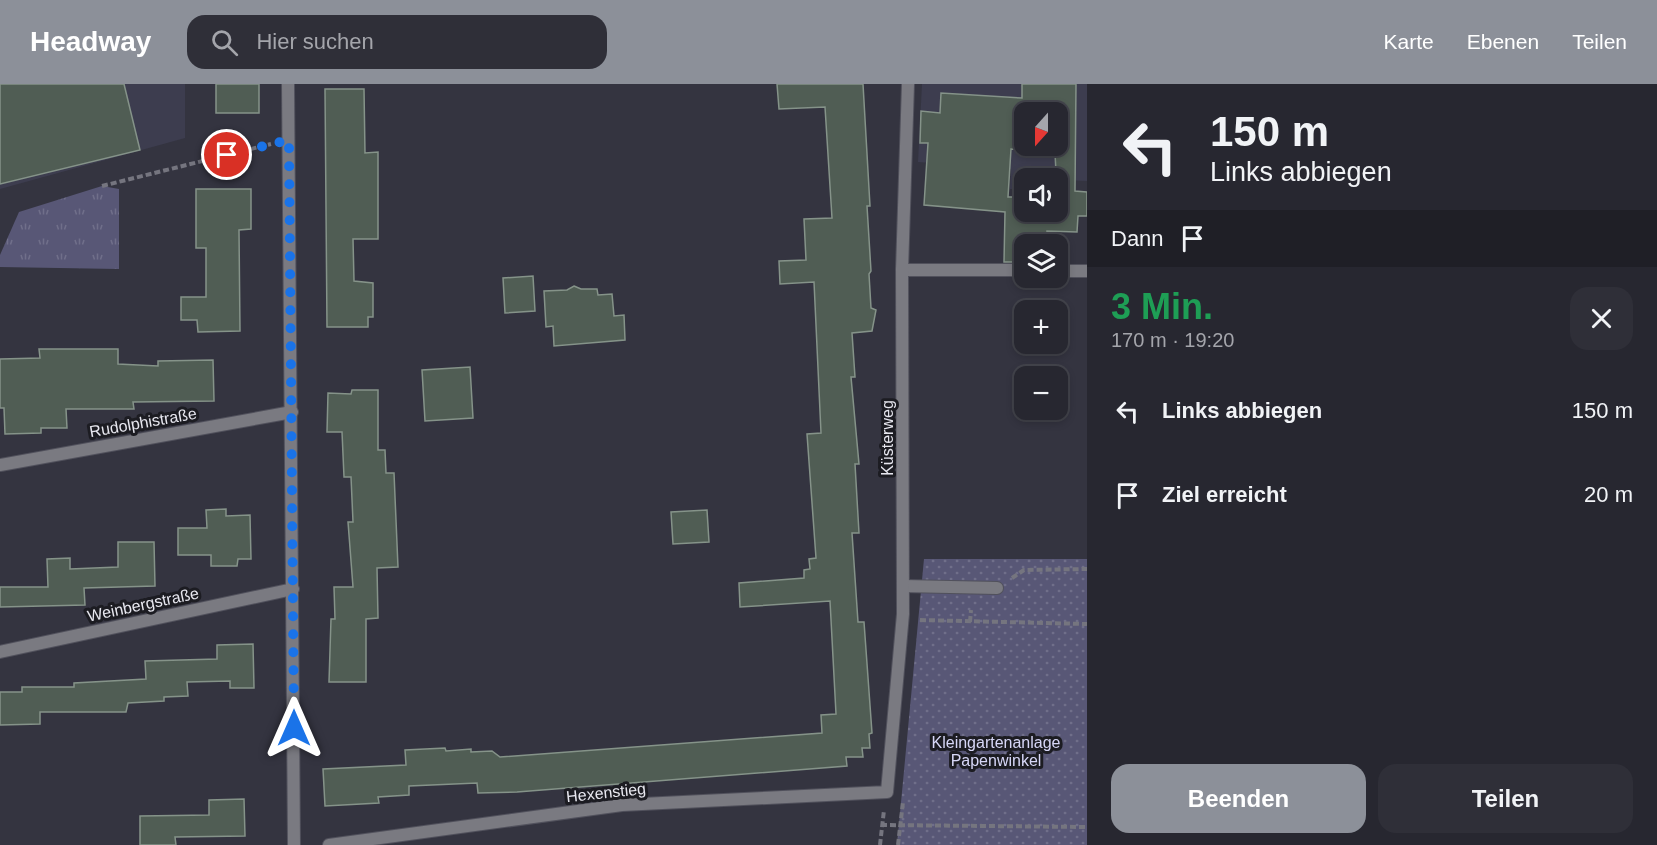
<!DOCTYPE html>
<html lang="de">
<meta charset="utf-8">
<style>
body{margin:0;font-family:Arial,sans-serif;background:#2f2f38;color:#f1f3f6;height:100vh;display:flex;flex-direction:column;font-size:22px;white-space:nowrap}
*{box-sizing:border-box;margin:0}
p{font-size:20px;color:#a4a5ab}
.icon{flex:none;width:33px;height:33px;fill:none;stroke:currentColor;stroke-width:2;stroke-linecap:round;stroke-linejoin:round}
.map{position:relative;flex:1;overflow:hidden}
.sheet{display:flex;flex-direction:column;background:#272730;width:570px}
.sheet>*{flex:none}
.hud{background:#272730;color:#f1f3f6;overflow:hidden}
.needle{width:39px;rotate:201deg}
.fabs{position:absolute;left:1014px;top:18px;display:grid;gap:12px}
.fabs a{display:grid;place-items:center;width:54px;height:54px;border-radius:12px;background:#272730;box-shadow:0 3px 9px #0003,0 0 0 2px #43444c;font-size:30px}
.pin{position:absolute;display:grid;place-items:center;width:51px;height:51px;color:#fff;margin:-26px;border:3px solid #fff;border-radius:50%;box-shadow:0 2px 6px #0007}
.me{position:absolute;width:66px;margin:-33px;rotate:0deg;stroke-linejoin:round;filter:drop-shadow(0 0 4px #0008)}
.turn{display:flex;align-items:center;gap:21px;height:126px;padding:0 24px;font-size:27px}
.turn .icon{width:78px;height:78px;stroke-width:2.5}
.turn b{display:block;font-size:42px;line-height:51px}
.then{display:flex;align-items:center;height:57px;padding:0 24px;background:#0003;gap:12px;font-size:22px}
.round{display:grid;place-items:center;flex:none;width:63px;height:63px;border-radius:18px;background:#2f2f38}
.summary{display:flex;align-items:center;justify-content:space-between;height:102px;padding:0 24px}
h1{font-size:36px;font-weight:700;line-height:45px;color:#1e9e55}
.action{display:flex;gap:12px;margin-top:auto;padding:12px 24px}
.action a{flex:1;height:69px;border-radius:18px;background:#8c9099;color:#fff;font-size:24px;font-weight:700;line-height:69px;text-align:center}
.action a+a{background:#2f2f38;color:#f1f3f6}
ul{padding:0;list-style:none}
li{display:flex;align-items:center;gap:18px;height:84px;padding:0 24px}
li div{flex:1}
li b{display:block;font-size:22px}
li em{font-style:normal}
header{display:flex;align-items:center;gap:36px;box-sizing:border-box;height:84px;padding:0 30px;background:#8c9099;color:#fff}
header strong{font-size:28px}
nav{display:flex;gap:33px;margin-inline-start:auto;font-size:21px}
.search{width:420px;height:54px;background:#2f2f38;display:flex;align-items:center;gap:15px;box-sizing:border-box;padding:0 21px;border-radius:18px;color:#a4a5ab;font-size:22px}
main{display:flex;flex:1;min-height:0}
.map>svg:first-child{display:block}
</style>
<header>
<strong>Headway</strong>
<div class="search"><svg class="icon" aria-label="search" viewBox="0 0 24 24"><circle cx="10" cy="10" r="6"/><path d="M15 15l6 6"/></svg>Hier suchen</div>
<nav><a>Karte</a><a>Ebenen</a><a>Teilen</a></nav>
</header>
<main>
<div class="map">
<svg width="1087" height="761" viewBox="0 0 1087 761">
<defs>
<pattern id="grass-tufts" width="24" height="20" patternUnits="userSpaceOnUse" patternTransform="scale(1.5)"><rect width="24" height="20" fill="#585776"/><path d="M3 7l-1-3M5 7V3M7 7l1-3M15 17l-1-3M17 17v-4M19 17l1-3" fill="none" stroke="#706f8a"/></pattern>
<pattern id="garden-dots" width="8" height="8" patternUnits="userSpaceOnUse" patternTransform="scale(1.5)"><rect width="8" height="8" fill="#585776"/><path d="M2 2h.1M6 6h.1" fill="none" stroke="#706f8a" stroke-width="1.8" stroke-linecap="round"/></pattern>
</defs>
<rect width="100%" height="100%" fill="#343440"/>
<g fill="#3d3d4f" fill-rule="evenodd">
<path d="M0,0H185V54L0,105Z"/>
<path d="M922,0H1087V97L1024,94V105H1010L1011,85L918,78ZM1024,28H1058V62H1024Z"/>
</g>
<path fill="url(#grass-tufts)" d="M102,102L119,105V185L0,183V171L19,128Z"/>
<path fill="url(#garden-dots)" d="M924,475H1087V761H897Z"/>
<g fill="#505d54" stroke="#859389" stroke-width="1.5" fill-rule="evenodd">
<path d="M0,0H124L140,66L0,100Z"/>
<rect x="216" y="0" width="43" height="29"/>
<path d="M777,0H863L870,122H867L871,187L869,190L871,224L876,226L872,247L852,249L855,293H851L859,380H855L859,449H852L858,538H864L872,649L869,650L870,664H862L863,673H846L847,682L517,708L478,709L477,699L409,702V711L378,713L379,719L325,722L323,685L406,681L405,666L445,664L446,667L471,665V668L492,667L500,673L822,649L821,631L836,630L830,517L740,523L739,499L804,494V486L810,485L809,475L816,474L807,350L821,349L814,198L780,200L779,177L806,176L804,135L832,134L825,23L779,25Z"/>
<path d="M1022,0H1076L1075,107L1087,108V132H1078L1077,148L1047,147V160H1024V178H1004L1005,128L924,121L928,59H920L921,27L940,29L941,9L1022,14ZM1024,28H1058V62H1024ZM1011,65L1055,69L1058,128H1024V113H1008Z"/>
<path d="M325,5H364L365,69L378,68V155H353L354,197L373,199V233H368V243H327Z"/>
<path d="M196,105H251V145L239,146L240,247L198,248L197,236H181V213H206V164H196Z"/>
<path d="M533,192L535,227L505,229L503,194Z"/>
<path d="M574,202L581,205H597L598,211L612,210L614,232L624,231L625,256L554,262L553,242L546,243L544,207L567,206Z"/>
<path d="M39,265H118V280L158,282V277L213,276L214,317L133,318L134,325H66L67,344H41V349L5,350L4,324H0V275L40,274Z"/>
<path d="M470,283L473,334L425,337L422,286Z"/>
<path d="M352,306H378V366H385L386,389H394L398,483L377,484L378,534L366,535V598H329L331,535H335L334,503H353L348,438H353L351,393H344L342,348H327L328,309L351,310Z"/>
<path d="M226,425V432L250,431L251,475H238L237,482H211V471H178V444H207L206,426Z"/>
<path d="M707,426L709,458L673,460L671,428Z"/>
<path d="M118,458H154L155,502L84,504L85,521L0,523V503H48L47,475L70,474V485L118,483Z"/>
<path d="M253,560L254,604H230V597L187,598L188,612L164,613V617L128,619L126,628H40V640L0,641V608H22V603H74V599L146,595L145,577L217,575V561Z"/>
<path d="M244,715L245,752L175,753L176,761H140V732L209,731V716Z"/>
</g>
<g fill="none" stroke-linecap="round" stroke-linejoin="round">
<g stroke="#51515c" stroke-width="14">
<g id="service">
<path d="M902,186H1024"/>
<path d="M1058,187H1087"/>
<path d="M903,502L997,504"/>
</g>
</g>
<g stroke="#51515c" stroke-width="14">
<g id="minor">
<path d="M288,0L294,761"/>
<path d="M0,381L292,328"/>
<path d="M0,568L293,505"/>
<path d="M329,761L622,721L887,708L903,530L902,186L908,0"/>
</g>
</g>
<g stroke="#75757f" stroke-width="4" stroke-dasharray="6 3" stroke-linecap="butt">
<path d="M102,102L271,60"/>
<path d="M1012,494L1024,486L1087,485"/>
<path d="M920,536L1087,540"/>
<path d="M970,538L971,526"/>
<path d="M881,741L1087,743"/>
<path d="M880,761L884,726"/>
<path d="M898,761L903,718"/>
</g>
<use href="#service" stroke="#7a7a81" stroke-width="12"/>
<use href="#minor" stroke="#7a7a81" stroke-width="12"/>
</g>
<g fill="none" stroke-linecap="round" stroke-linejoin="round">
<path stroke="#1a73e8" stroke-width="10" stroke-dasharray="0 18" d="M227,71L289,56L294,644"/>
</g>
<g text-anchor="middle" stroke-width="6" stroke-linejoin="round" paint-order="stroke">
<g font-size="16" fill="#e7e7ef" stroke="#1c1c22">
<text transform="translate(143 338) rotate(-10)" y="6">Rudolphistraße</text>
<text transform="translate(887 354) rotate(-90)" y="6">Küsterweg</text>
<text transform="translate(143 520) rotate(-12)" y="6">Weinbergstraße</text>
<text transform="translate(606 708) rotate(-6)" y="6">Hexenstieg</text>
</g>
<g font-size="16" fill="#d7d7f7" stroke="#1c1c22">
<text x="996" y="664">Kleingartenanlage<tspan x="996" dy="18">Papenwinkel</tspan></text>
</g>
</g>
</svg>
<div class="fabs">
<a><svg class="needle" viewBox="-14 -14 28 28"><path d="M0-13l5 13h-10z" fill="#e53935"/><path d="M0 13l5-13h-10z" fill="#a4a5ab"/></svg></a>
<a><svg class="icon" aria-label="sound" viewBox="0 0 24 24"><path d="M4 9h4l5-4v14l-5-4H4zM17 9q2 3 0 6"/></svg></a>
<a><svg class="icon" aria-label="layers" viewBox="0 0 24 24"><path d="M12 4l9 5-9 5-9-5zM3 14l9 5 9-5"/></svg></a>
<a>+</a>
<a>−</a>
</div>
<div class="pin" style="left:227px;top:71px;background:#d93025"><svg class="icon" aria-label="arrive" viewBox="0 0 24 24"><path d="M6 21V4h12l-3 4 3 4H6"/></svg></div>
<svg class="me" style="left:294px;top:644px" viewBox="-20 -20 40 40"><path d="M0-17L14 15 0 8-14 15z" fill="#1a73e8" stroke="#fff" stroke-width="4"/></svg>
</div>
<section class="sheet">
<div class="hud">
<div class="turn"><svg class="icon" aria-label="left" viewBox="0 0 24 24"><path d="M17 20v-9H6M10 6l-5 5 5 5"/></svg><div><b>150 m</b>Links abbiegen</div></div>
<div class="then">Dann<svg class="icon" aria-label="arrive" viewBox="0 0 24 24"><path d="M6 21V4h12l-3 4 3 4H6"/></svg></div>
</div>
<div class="summary"><div><h1>3 Min.</h1><p>170 m · 19:20</p></div><a class="round"><svg class="icon" aria-label="close" viewBox="0 0 24 24"><path d="M6 6l12 12M18 6L6 18"/></svg></a></div>
<ul>
<li><svg class="icon" aria-label="left" viewBox="0 0 24 24"><path d="M17 20v-9H6M10 6l-5 5 5 5"/></svg><div><b>Links abbiegen</b></div><em>150 m</em></li>
<li><svg class="icon" aria-label="arrive" viewBox="0 0 24 24"><path d="M6 21V4h12l-3 4 3 4H6"/></svg><div><b>Ziel erreicht</b></div><em>20 m</em></li>
</ul>
<div class="action"><a>Beenden</a><a>Teilen</a></div>
</section>
</main>
